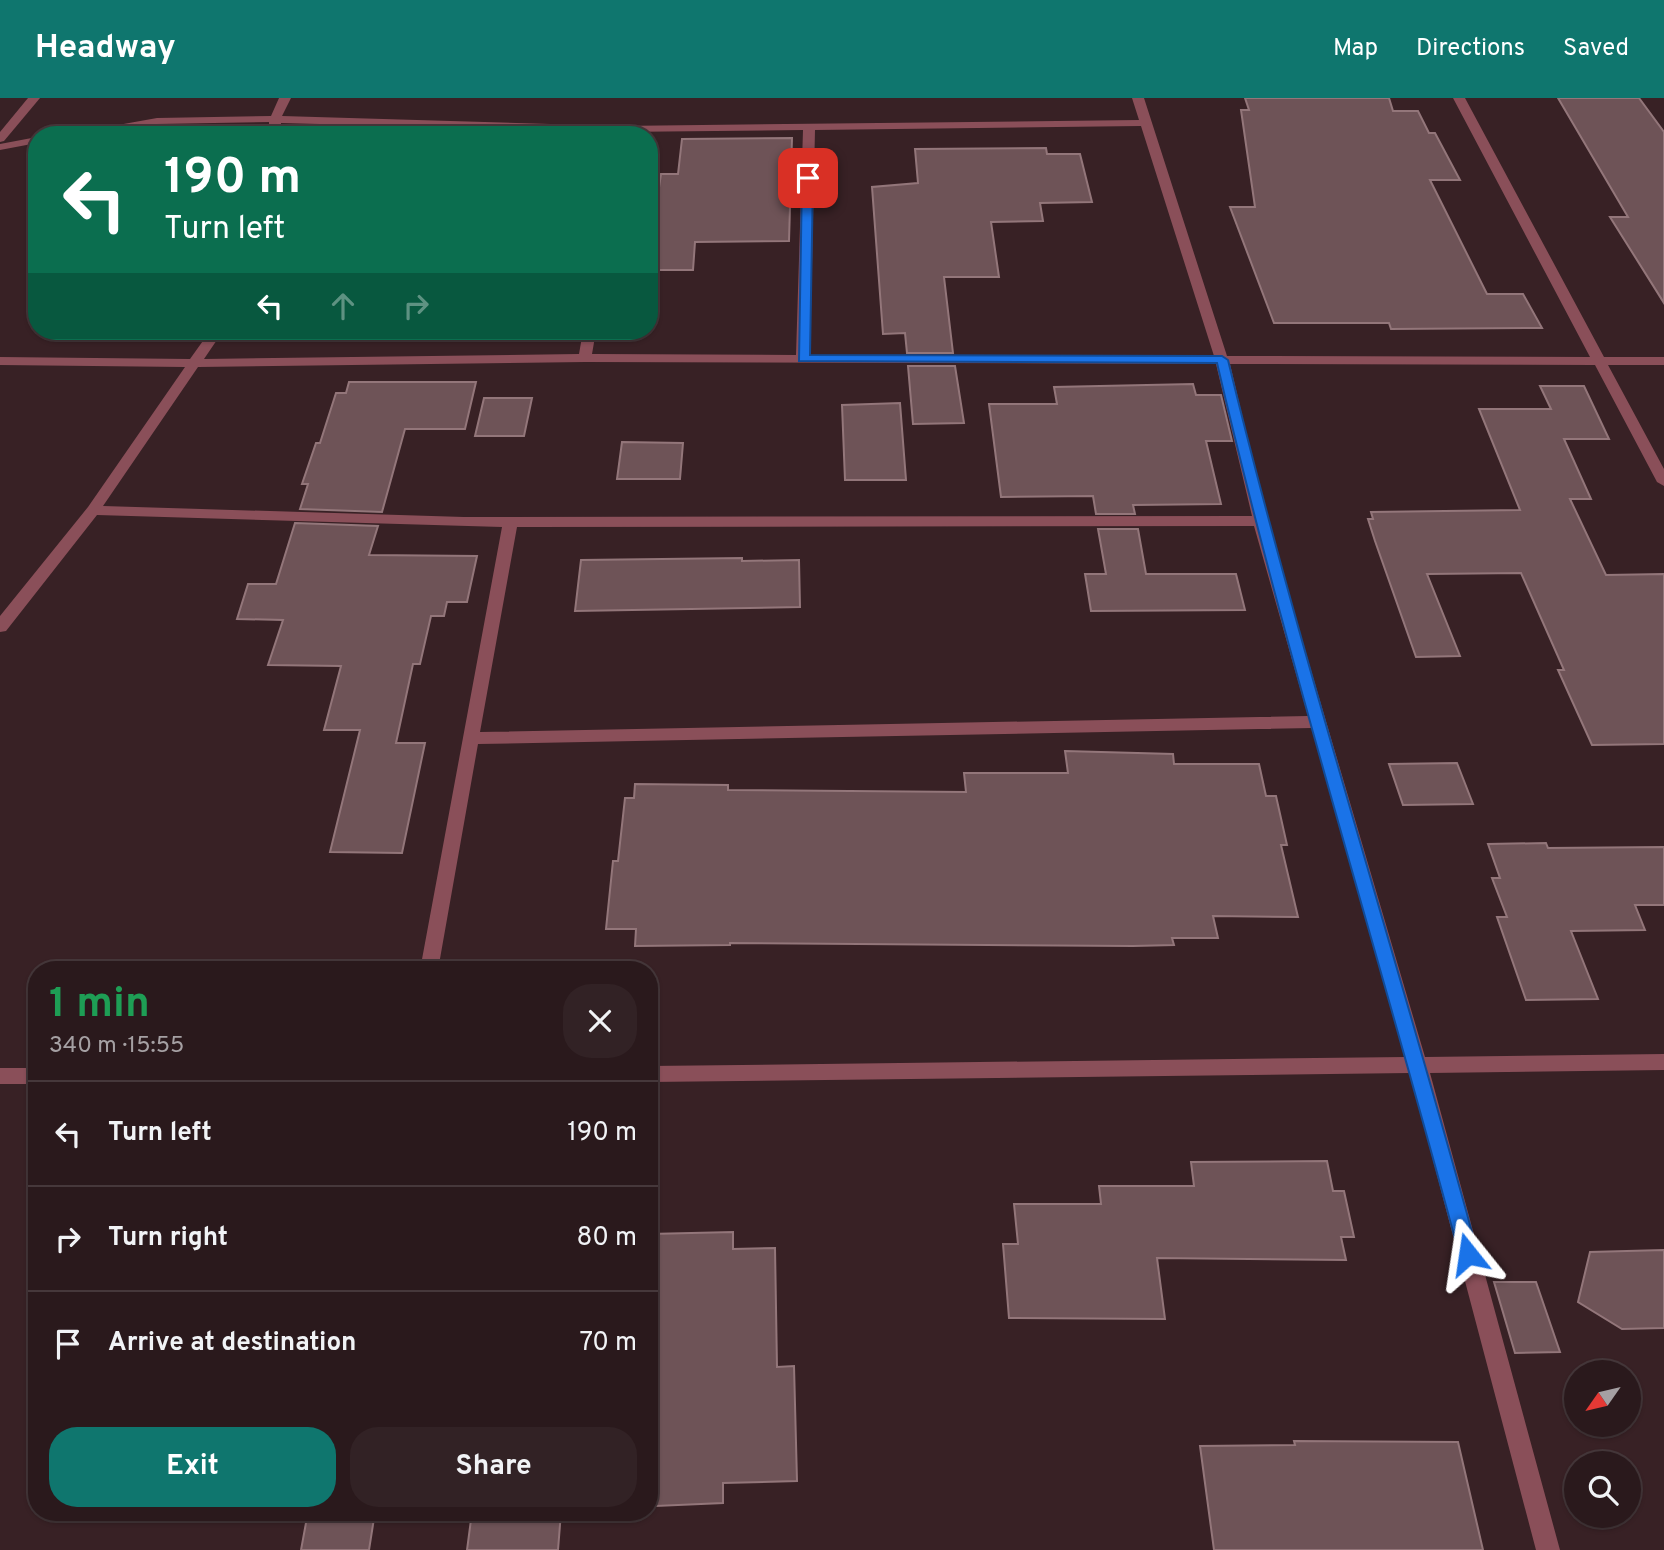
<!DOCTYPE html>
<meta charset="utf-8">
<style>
body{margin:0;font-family:Overpass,sans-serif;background:#322225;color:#f1f3f6;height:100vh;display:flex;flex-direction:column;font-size:26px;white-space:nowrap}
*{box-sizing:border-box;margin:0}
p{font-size:23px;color:#a5a0a3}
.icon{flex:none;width:38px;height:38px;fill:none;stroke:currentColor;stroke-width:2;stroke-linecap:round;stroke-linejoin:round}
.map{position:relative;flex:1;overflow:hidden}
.drawer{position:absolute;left:28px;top:863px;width:630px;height:560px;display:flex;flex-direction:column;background:#2a191c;border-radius:28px;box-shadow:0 2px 5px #0004,0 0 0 2px #46383b}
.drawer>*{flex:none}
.guide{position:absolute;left:28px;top:28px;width:630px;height:214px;border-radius:28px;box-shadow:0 2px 5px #0004,0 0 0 2px #46383b;background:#0b6e4f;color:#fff;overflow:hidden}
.needle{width:46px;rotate:236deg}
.tools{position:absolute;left:1564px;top:1262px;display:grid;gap:14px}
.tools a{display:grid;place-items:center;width:77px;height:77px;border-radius:50%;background:#2a191c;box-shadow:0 2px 5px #0004,0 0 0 2px #46383b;font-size:35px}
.pin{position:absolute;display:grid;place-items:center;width:60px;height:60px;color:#fff;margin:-30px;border-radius:14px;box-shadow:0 4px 10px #0006}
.me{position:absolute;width:77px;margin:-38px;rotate:345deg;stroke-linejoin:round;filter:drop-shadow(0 0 5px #0008)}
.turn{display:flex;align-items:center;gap:24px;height:147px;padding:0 21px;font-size:32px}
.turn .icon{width:91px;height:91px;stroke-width:2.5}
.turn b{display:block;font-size:49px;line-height:60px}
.lanes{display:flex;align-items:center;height:66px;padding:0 21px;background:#0003;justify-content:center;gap:35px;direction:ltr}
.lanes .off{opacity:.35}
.round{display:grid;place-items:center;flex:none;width:74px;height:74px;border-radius:28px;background:#322225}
.headline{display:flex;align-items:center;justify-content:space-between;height:119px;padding:0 21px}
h1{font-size:42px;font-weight:700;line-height:52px;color:#1e9e55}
.primary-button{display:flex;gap:14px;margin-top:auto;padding:14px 21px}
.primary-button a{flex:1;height:80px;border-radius:28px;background:#0f766e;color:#fff;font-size:28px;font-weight:700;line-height:80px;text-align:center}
.primary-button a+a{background:#322225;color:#f1f3f6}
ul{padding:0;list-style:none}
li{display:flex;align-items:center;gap:21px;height:105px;padding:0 21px;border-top:2px solid #46383b}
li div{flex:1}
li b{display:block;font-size:26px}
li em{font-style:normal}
header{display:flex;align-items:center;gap:42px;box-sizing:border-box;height:98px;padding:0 35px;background:#0f766e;color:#fff}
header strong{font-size:33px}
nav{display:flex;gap:38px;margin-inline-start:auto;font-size:24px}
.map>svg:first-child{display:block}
</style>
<header>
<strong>Headway</strong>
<nav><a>Map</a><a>Directions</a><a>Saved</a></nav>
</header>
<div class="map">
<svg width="1664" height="1452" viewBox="0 0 1664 1452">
<rect width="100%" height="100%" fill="#382125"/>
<g fill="#6e5357" stroke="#93767a" stroke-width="2">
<path d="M1245,0H1389L1393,13H1418L1429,35H1435L1460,82H1430L1487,196H1523L1542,230L1391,231L1389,225H1274L1230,109H1255L1241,12H1249Z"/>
<path d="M1558,0H1639L1664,34V205L1610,119H1628Z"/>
<path d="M792,40L789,143L695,144L693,172H649V136H652L661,76H678L682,41Z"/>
<path d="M1046,50L1047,56H1080L1092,104L1040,105L1043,123L991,124L999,179H944L953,255H907L905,235L883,236L872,89L918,85L915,51Z"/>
<path d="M908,268H955L964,325L913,326Z"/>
<path d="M349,284H476L465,331H405L382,414L300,411L308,386H302L316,345H320L336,295H346Z"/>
<path d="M1193,286L1196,297H1221L1232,343H1206L1221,406L1133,407L1135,416H1096L1093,398L1001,399L989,306H1057L1054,289Z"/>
<path d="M1540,288H1584L1609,341H1564L1591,401H1570L1606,477L1664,476V646L1592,647L1558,572H1564L1521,475L1427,476L1460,558L1416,559L1375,443L1368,421H1373L1371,414L1520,412L1479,311H1551Z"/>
<path d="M484,300H532L524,338H475Z"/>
<path d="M900,305L906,382H845L842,307Z"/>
<path d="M622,344L683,345L680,381H617Z"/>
<path d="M295,425L378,428L369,457L477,458L467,504H447L444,518H431L420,566H413L396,645H425L402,755L330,754L360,632H324L341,568L268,567L283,522L237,521L248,486H276Z"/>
<path d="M1098,431H1138L1146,476H1236L1245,512L1091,513L1085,476H1106Z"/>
<path d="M742,460V463L799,462L800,509L575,513L581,462Z"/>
<path d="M1065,653L1173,656L1174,666H1259L1266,698H1276L1287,747H1281L1298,819L1213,818L1218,840H1172L1174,847L1133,848L730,845V847L635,848L636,831H606L613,763H618L625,700H634L635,686L728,687V692L966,694L964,675H1068Z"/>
<path d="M1457,665L1473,706L1403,707L1389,666Z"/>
<path d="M1546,745L1548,750L1664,749V807H1635L1645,832L1571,833L1598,901L1526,902L1497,819H1507L1492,780H1500L1488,746Z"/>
<path d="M1327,1063L1333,1093H1344L1354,1139H1341L1346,1162L1157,1160L1165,1221L1009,1220L1003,1146H1018L1014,1106H1101L1099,1088H1194L1191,1064Z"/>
<path d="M733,1134V1151L775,1150L777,1269L794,1268L797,1383L723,1385V1405L656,1408L657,1380H649V1274H655L659,1183L649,1184V1136Z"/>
<path d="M1664,1152V1230L1622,1231L1578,1204L1590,1154Z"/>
<path d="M1494,1184H1536L1560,1254L1515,1255Z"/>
<path d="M1294,1343L1458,1344L1483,1452H1214L1200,1348L1295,1347Z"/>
<path d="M308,1414H375L369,1452H301Z"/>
<path d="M472,1414H561L558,1452H467Z"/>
</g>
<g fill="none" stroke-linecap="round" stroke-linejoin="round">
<g fill="#8a4f59" fill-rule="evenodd">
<path d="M28,0H40L4,43L0,44V34Z"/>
<path d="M279,0H291L282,18L618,28L1139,22L1132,0H1144L1227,258L1590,259L1453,0H1465L1604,259H1664V267H1608L1664,371V388L1657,384L1595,267L1230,266L1267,423L1425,959L1664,956V972L1430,975L1560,1452H1536L1410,975L649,984V968L1406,959L1312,630L478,646L438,872H420L502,429L97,417L6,533L0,534V518L88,409L185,269L0,267V259L190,261L210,233H223L204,261L579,256L583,233H596L592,256L796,257L803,32L618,34L281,25V37H269V24L157,26L91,37H62L157,20L271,18ZM1141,28L1214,258L810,257L815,32ZM585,264L1216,266L1252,418L464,419L103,408L198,269ZM1254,428L1308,618L480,634L517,429Z"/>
<path d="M37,39V45L0,52V46Z"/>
<rect x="0" y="970" width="37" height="16"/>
</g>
</g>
<path fill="#1a73e8" stroke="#114b97" stroke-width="2" d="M808,76L813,80L810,257L1222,258L1228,262C1301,563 1397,857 1478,1156L1475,1162L1468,1165L1461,1162L1459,1156C1380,859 1287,565 1217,265L799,263L802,80Z"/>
</svg>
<div class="tools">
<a><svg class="needle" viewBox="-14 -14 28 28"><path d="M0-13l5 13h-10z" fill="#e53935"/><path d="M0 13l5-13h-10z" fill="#a5a0a3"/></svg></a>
<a><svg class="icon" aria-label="search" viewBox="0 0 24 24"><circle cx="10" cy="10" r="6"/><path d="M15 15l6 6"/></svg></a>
</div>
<div class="pin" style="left:808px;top:80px;background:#d93025"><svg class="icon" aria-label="arrive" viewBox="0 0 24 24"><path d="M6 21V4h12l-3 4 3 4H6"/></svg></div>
<svg class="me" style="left:1468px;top:1156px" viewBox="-20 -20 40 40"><path d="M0-17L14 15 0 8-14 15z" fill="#1a73e8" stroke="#fff" stroke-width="4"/></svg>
<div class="guide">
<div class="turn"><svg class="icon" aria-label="left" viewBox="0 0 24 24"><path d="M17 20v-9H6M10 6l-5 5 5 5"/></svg><div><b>190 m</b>Turn left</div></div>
<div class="lanes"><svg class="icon" aria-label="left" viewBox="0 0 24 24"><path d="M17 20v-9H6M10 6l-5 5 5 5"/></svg><svg class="icon off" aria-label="ahead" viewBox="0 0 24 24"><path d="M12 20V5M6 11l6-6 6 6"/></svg><svg class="icon off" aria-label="right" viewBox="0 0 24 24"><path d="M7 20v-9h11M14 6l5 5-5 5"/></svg></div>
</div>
<section class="drawer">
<div class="headline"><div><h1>1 min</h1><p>340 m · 15:55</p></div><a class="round"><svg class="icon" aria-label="close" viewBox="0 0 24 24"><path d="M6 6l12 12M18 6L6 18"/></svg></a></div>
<ul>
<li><svg class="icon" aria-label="left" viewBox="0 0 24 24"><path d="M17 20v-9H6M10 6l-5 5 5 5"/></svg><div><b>Turn left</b></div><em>190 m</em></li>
<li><svg class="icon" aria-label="right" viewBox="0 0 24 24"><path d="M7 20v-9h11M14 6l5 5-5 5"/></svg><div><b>Turn right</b></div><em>80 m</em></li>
<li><svg class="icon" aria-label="arrive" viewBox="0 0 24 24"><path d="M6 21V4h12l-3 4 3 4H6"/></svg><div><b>Arrive at destination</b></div><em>70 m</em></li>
</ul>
<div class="primary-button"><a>Exit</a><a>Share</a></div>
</section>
</div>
